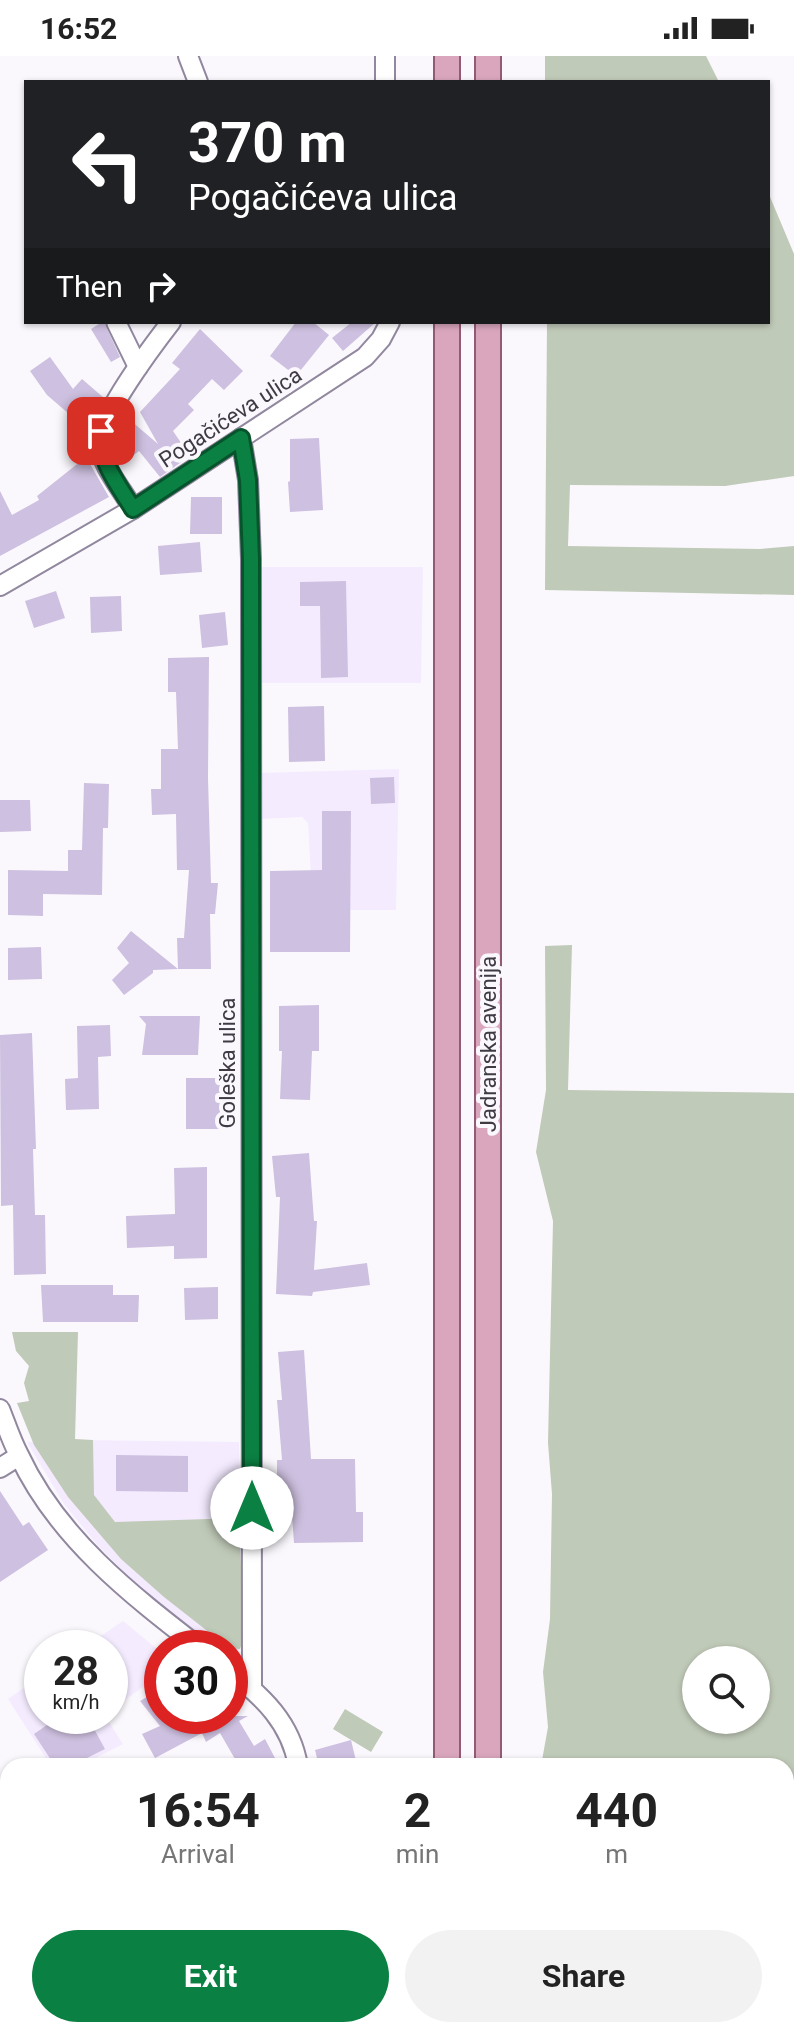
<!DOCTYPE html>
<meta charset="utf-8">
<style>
body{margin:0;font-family:Roboto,sans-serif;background:#f2f2f2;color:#222;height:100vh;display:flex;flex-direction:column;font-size:30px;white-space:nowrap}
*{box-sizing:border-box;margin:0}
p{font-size:26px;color:#767676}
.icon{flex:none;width:44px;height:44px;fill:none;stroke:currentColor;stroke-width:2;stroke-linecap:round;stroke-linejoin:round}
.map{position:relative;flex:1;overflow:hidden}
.panel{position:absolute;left:0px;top:1702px;width:794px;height:280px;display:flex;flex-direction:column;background:#fff;border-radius:24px 24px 0 0;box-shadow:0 2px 6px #0004}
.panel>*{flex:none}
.banner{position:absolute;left:24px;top:24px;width:746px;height:244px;border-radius:0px;box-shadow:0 2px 6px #0004;background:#202124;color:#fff;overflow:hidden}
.fabs{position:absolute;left:682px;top:1590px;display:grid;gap:16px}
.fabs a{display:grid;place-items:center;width:88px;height:88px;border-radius:50%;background:#fff;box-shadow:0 2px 6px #0004;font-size:40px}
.speed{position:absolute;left:24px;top:1574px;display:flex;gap:16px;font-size:40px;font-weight:700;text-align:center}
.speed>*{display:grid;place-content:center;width:104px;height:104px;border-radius:50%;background:#fff;box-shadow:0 2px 6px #0004;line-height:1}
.speed small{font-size:20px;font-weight:400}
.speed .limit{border:12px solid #d22;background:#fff;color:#111}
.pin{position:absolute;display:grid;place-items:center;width:68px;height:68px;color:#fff;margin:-34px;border-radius:16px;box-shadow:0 4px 12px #0006}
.me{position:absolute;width:88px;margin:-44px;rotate:0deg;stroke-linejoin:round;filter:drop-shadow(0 0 6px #0008)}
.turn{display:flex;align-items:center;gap:28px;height:168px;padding:0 32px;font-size:36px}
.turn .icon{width:104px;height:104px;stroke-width:2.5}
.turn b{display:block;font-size:56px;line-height:68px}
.then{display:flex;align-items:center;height:76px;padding:0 32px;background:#0003;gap:16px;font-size:30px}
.eta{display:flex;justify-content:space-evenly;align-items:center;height:136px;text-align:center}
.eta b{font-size:48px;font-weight:700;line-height:56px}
.action{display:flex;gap:16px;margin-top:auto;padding:16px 32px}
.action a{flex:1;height:92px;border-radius:48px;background:#0b8043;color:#fff;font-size:32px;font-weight:700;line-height:92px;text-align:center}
.action a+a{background:#f2f2f2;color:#222}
.status{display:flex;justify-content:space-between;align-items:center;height:56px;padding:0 40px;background:#fff;direction:ltr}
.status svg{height:22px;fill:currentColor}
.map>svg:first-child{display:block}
</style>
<div class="status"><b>16:52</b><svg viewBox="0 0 49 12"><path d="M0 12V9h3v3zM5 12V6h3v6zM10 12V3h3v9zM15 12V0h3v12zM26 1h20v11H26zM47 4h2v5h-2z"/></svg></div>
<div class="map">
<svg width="794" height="1982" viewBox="0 0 794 1982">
<rect width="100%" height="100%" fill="#faf8fd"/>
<g fill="#f4ebff">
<path d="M258,511H423L421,627H258Z"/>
<path d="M399,713L396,854H313L308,767L302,761L259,763V717Z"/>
<path d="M75,1384L239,1386L244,1581L240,1593L230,1598V1592H218L171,1556L131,1523L99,1491L64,1448L27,1386Z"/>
<path d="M123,1565L162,1597V1618L110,1654V1592H83Z"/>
<path d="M42,1619V1660H105L123,1688L80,1710H51L8,1643Z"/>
</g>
<g fill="#c0cab8" fill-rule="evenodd">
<path d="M545,0H706L719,26H545Z"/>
<path d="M768,136L794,198V420L725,430L570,429L568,490L760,493L794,490V539L545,534L547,266H768Z"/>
<path d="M572,889L568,1034L794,1037V1735L786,1740V1710H541L548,1671L543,1616L550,1563L552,1438L548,1387L553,1165L536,1096L546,1034L545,890ZM696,1604H756V1664H696Z"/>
<path d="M12,1276H78L75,1383L93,1384L94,1439L115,1466L239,1462L244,1581L240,1593L229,1592L164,1541L121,1503L68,1441L34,1389L17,1347L29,1345L24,1327L29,1310L16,1295Z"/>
<path d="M345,1653L383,1676L371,1696L333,1673Z"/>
<path d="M786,1847L794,1859V1982H678L675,1974H786Z"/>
</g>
<g fill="#cec0e0">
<path d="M102,266H104L120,301L111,306L91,273Z"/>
<path d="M296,266H313L329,279L296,320L270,300Z"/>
<path d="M352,266H376L343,295L332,282Z"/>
<path d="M200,273L243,315L224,334L212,323L188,348L194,354L173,375L190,400L160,421L139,395L131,401L113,379L130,364L158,388L140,356L180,313L172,307Z"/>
<path d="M50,301L73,333L82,323L104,342L83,370L47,339L30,315Z"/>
<path d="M319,382L323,454L290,456L288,426L290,425V383Z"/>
<path d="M86,401L109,441L0,500V435L12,459L39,444L37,440Z"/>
<path d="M191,441H222V478H190Z"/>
<path d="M200,486L202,516L160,519L158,490Z"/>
<path d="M346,525L348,621L321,622L320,550H300V526Z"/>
<path d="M56,535L65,562L34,572L25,545Z"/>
<path d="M121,540L122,575L91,577L90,541Z"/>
<path d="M225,556L228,589L202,592L199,559Z"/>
<path d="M209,601L208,722L211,827H218L215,858H210L211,913H178L177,882H184L189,814H177L176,758L152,759L151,733H161V693H178L176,636H168V602Z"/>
<path d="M324,650L325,705L289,706L288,651Z"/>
<path d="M394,721L395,747L371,748L370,722Z"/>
<path d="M84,727L109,728L108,772H103L102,839L43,838V860L8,859V814L68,815V794H82Z"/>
<path d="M0,744H30L31,775L0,776Z"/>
<path d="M322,755H351L350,896H270V815L322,814Z"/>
<path d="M131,875L178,913L153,914V917L124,939L112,924L129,907L117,892Z"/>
<path d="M41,891L42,923L8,924V892Z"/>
<path d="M319,949V995H312L310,1044L280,1043L282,995H279V950Z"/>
<path d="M139,960H200L198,999H142L146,968Z"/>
<path d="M110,969L111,1000L98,1001L99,1053L66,1054L65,1023L78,1022L77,970Z"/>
<path d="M32,977L36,1093H33L35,1159H45L46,1218L14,1219L13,1149L1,1150L0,979Z"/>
<rect x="186" y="1022" width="34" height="51"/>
<path d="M309,1097L314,1165H317L314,1214L367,1207L370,1229L313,1236L312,1240L276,1238L280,1141H276L272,1100Z"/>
<path d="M207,1111V1202L174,1203V1190L127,1192L126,1160L175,1158L174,1112Z"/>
<path d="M41,1229H113V1239H139L138,1266H43Z"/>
<path d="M218,1231V1263L185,1264L184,1232Z"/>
<path d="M304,1294L311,1403H355L356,1456H363V1486L294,1487L290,1433H277V1404H282L277,1344H282L278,1296Z"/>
<path d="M116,1399L188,1400V1436L116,1435Z"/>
<path d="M0,1435L23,1470L29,1466L48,1494L0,1526Z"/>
<path d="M162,1632V1660H248L239,1665L254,1690L265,1683L275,1702L261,1710H239L220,1677L206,1686L202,1677L155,1702L142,1678L160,1670L140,1645Z"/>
<path d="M60,1660H87L105,1693L71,1710H55L34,1678Z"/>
<path d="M351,1684L356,1705L337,1710H319L315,1694Z"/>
</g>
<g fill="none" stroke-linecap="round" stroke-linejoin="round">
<g stroke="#91879e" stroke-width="22">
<g id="minor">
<path d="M188,0L198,26"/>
<path d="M385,0V26"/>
<path d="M116,266L138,311"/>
<path d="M241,382L248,424L251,503L252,1633"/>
<path d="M133,453C122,433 101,410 100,387C98,362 154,288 171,266"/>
<path d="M0,530L133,453L365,301L381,283L390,266"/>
<path d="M0,1353C6,1368 11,1384 19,1399C57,1481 130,1538 200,1592"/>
<path d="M0,1412L19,1400"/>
<path d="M230,1615C263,1641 291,1667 298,1710"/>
<path d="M206,1982L210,1974"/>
</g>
</g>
<g stroke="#935a76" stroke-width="28">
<g id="major">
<path d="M488,0V26"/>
<path d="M447,26V0"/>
<path d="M447,1710V266"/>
<path d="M488,1710V266"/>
<path d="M447,1982V1974"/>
<path d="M488,1982V1974"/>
</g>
</g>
<use href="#minor" stroke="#fff" stroke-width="18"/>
<use href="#major" stroke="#d9a6bd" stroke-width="24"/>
</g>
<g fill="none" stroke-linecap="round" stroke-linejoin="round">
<g stroke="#07532c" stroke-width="20">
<path id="route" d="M101,375C98,404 118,428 133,453L241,382L248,424L251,503L252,1452"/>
</g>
<use href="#route" stroke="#0b8043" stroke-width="14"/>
</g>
<g text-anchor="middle" stroke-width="8" stroke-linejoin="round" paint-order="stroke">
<g font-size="22" fill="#3f3a44" stroke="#faf8fd">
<text transform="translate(230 361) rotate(-33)" y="8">Pogačićeva ulica</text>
<text transform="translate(488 988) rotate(-90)" y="8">Jadranska avenija</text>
<text transform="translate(227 1007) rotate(-90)" y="8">Goleška ulica</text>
</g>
</g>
</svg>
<div class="fabs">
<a><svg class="icon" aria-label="search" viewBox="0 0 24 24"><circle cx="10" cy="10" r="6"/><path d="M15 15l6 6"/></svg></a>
</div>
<div class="speed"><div>28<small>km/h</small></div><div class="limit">30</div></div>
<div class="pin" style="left:101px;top:375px;background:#d93025"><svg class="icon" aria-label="arrive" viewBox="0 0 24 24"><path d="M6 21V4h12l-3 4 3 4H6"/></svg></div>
<svg class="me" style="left:252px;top:1452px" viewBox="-20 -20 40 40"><circle r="19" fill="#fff"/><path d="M0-13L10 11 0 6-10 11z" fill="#0b8043"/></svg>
<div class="banner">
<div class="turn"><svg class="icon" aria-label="left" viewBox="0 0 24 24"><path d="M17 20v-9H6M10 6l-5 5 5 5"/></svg><div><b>370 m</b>Pogačićeva ulica</div></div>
<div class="then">Then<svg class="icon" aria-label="right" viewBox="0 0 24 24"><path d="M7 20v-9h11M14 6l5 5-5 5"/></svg></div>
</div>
<section class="panel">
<div class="eta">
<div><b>16:54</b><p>Arrival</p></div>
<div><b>2</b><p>min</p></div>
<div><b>440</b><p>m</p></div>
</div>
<div class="action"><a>Exit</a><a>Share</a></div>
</section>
</div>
